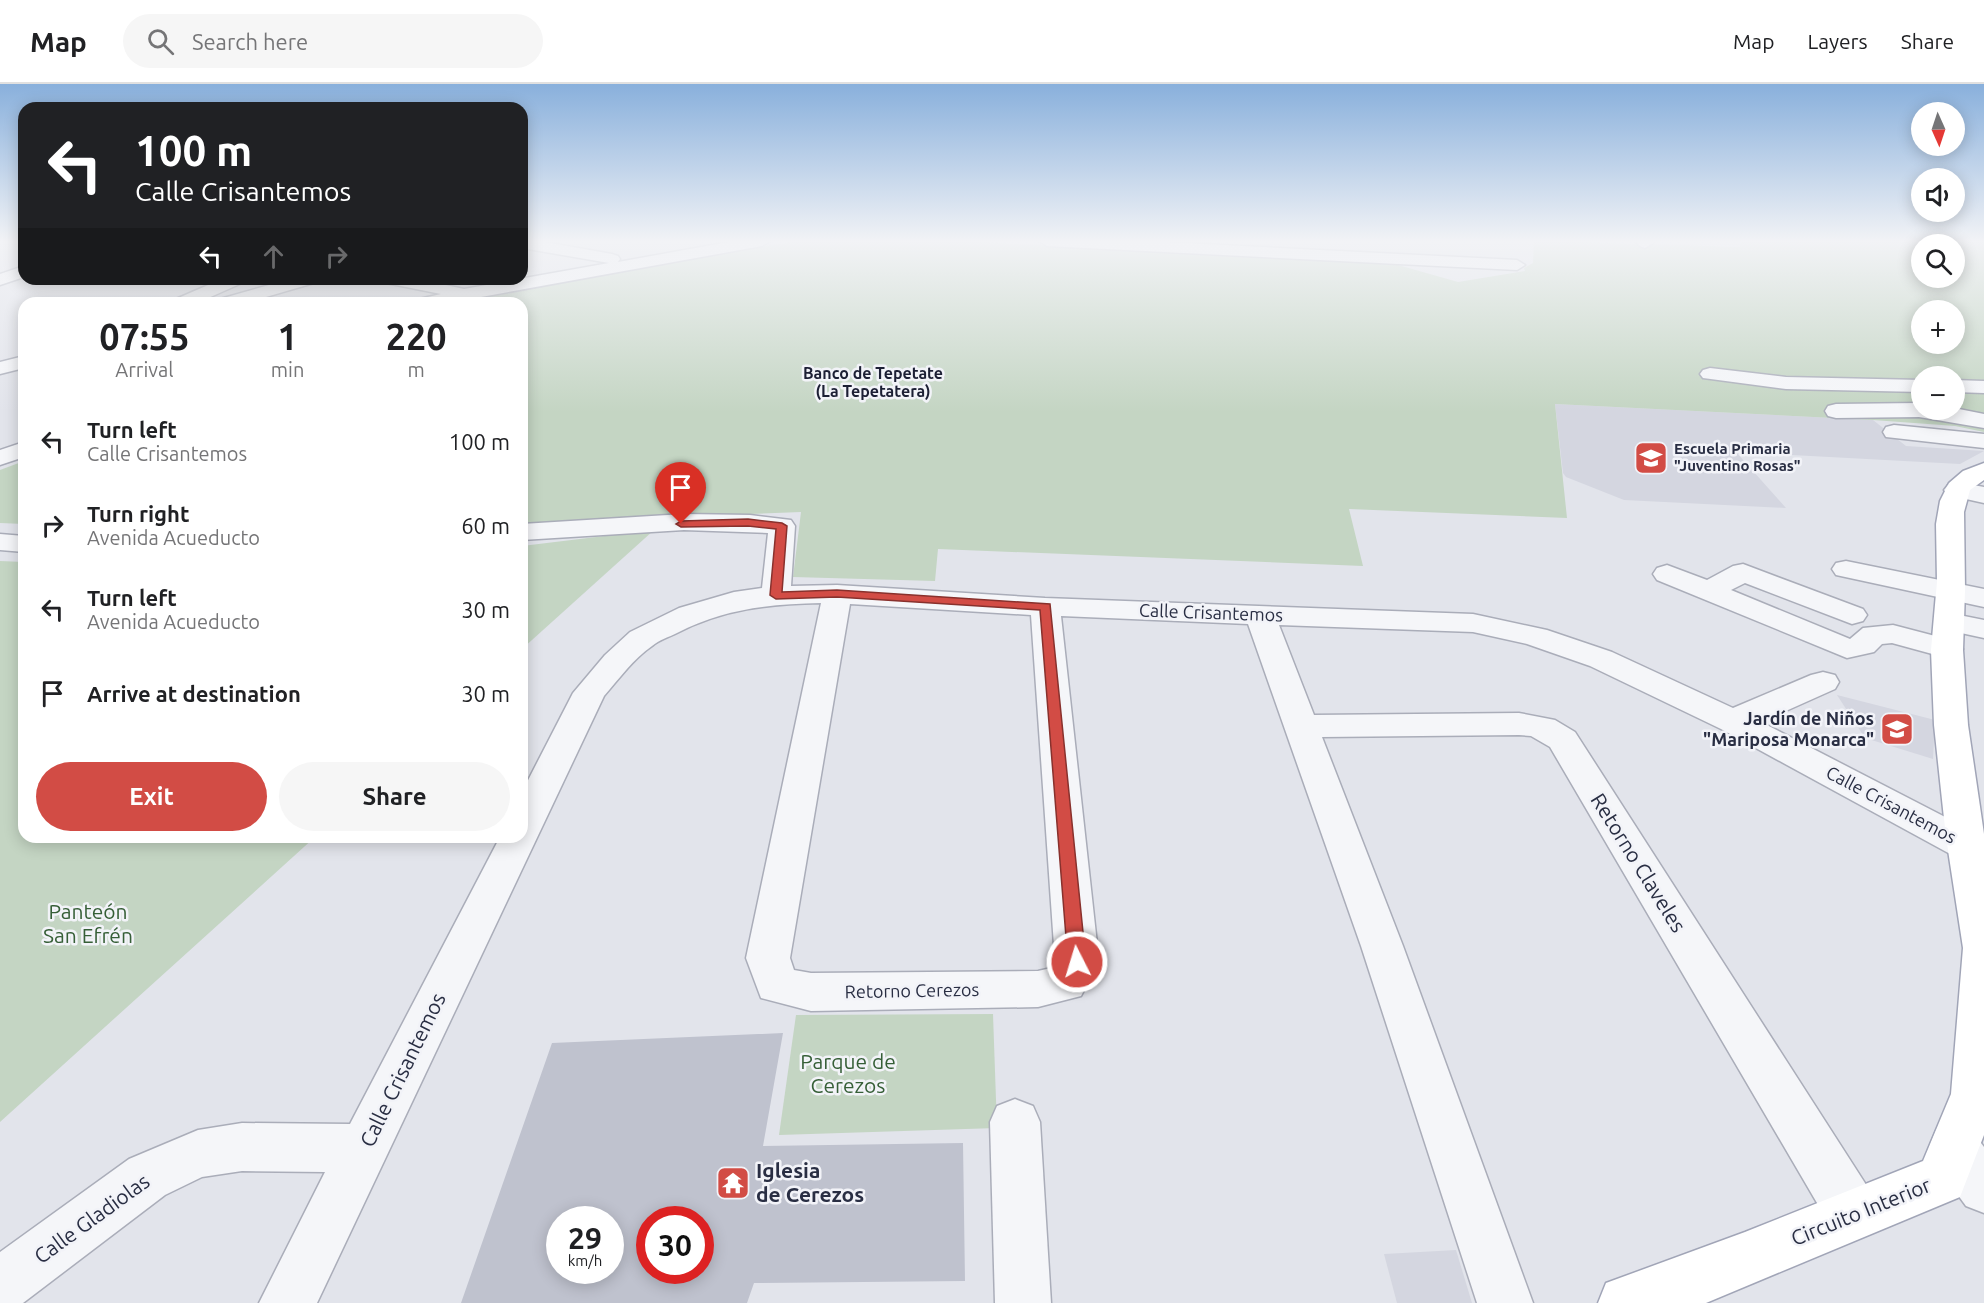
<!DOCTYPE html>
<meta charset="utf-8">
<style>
body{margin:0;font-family:Ubuntu,sans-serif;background:#f6f6f6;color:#202124;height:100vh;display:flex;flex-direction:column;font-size:22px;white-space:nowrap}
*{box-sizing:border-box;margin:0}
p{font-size:20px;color:#757577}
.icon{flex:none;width:33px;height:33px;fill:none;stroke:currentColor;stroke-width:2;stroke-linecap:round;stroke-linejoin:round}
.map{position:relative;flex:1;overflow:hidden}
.side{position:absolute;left:18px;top:213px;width:510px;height:546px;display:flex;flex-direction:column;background:#fff;border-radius:18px;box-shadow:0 3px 15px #0003}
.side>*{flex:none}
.hud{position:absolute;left:18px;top:18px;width:510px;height:183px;border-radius:18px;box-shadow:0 3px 15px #0003;background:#202124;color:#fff;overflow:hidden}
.needle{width:39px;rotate:177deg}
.buttons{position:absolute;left:1911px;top:18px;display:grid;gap:12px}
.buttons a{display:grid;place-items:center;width:54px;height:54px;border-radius:50%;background:#fff;box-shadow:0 3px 15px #0003;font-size:30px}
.speed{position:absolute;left:546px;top:1122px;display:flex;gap:12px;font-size:30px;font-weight:700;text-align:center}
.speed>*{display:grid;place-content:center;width:78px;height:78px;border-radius:50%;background:#fff;box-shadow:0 3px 15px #0003;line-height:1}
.speed small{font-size:15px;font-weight:400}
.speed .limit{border:9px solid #d22;background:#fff;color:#111}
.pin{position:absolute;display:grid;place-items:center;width:51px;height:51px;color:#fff;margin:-62px -26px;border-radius:50% 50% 50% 0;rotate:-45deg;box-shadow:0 0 6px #0007}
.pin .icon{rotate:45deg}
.me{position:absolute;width:66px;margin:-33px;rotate:355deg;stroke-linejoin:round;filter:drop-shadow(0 0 4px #0008)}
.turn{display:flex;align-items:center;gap:21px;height:126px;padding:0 18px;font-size:27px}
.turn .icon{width:78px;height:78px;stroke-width:2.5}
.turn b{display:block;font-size:42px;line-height:51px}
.lanes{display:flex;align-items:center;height:57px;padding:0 18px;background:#0003;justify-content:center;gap:30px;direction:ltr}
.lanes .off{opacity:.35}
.eta{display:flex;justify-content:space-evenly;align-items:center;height:102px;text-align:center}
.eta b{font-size:36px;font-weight:700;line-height:42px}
.action{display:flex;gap:12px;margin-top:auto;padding:12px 18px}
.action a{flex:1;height:69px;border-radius:36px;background:#d24c45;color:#fff;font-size:24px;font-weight:700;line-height:69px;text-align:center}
.action a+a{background:#f6f6f6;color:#202124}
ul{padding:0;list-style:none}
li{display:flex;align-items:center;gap:18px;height:84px;padding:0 18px}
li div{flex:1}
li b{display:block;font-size:22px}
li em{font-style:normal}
header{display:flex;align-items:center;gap:36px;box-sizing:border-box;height:84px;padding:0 30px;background:#fff;border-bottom:2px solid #e0e0e0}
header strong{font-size:28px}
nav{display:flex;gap:33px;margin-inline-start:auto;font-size:21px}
.search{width:420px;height:54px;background:#f6f6f6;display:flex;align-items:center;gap:15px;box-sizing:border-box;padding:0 21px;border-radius:33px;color:#757577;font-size:22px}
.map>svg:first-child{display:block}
</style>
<header>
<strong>Map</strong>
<div class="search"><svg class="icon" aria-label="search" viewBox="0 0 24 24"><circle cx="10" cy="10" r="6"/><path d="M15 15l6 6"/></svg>Search here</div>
<nav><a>Map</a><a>Layers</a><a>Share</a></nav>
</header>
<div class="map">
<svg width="1984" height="1219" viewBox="0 0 1984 1219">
<rect width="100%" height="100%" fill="#e2e4eb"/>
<g fill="#d4d6e0">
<path d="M1555,320L1873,336L1906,362L1984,367L1960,380L1736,368L1786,424L1624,416L1566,393L1563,389Z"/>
<path d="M1837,611L1935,636L1933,675L1865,654Z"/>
<path d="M1456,1166L1472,1219H1397L1384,1170Z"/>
</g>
<g fill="#c4d5c3" fill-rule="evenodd">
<path d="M799,157H957L1391,179L1458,198L1525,187L1524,184L1533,179L1534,157L1740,163L1741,157H1984V348L1955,342L1873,336L1555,320L1567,434L1349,425L1363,482L938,465L935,497L793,493L801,428L522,439V219H450L721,169ZM1922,160H1954V194H1922ZM1922,226H1954V260H1922ZM1922,292H1954V326H1922Z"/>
<path d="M24,377V440L0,439V386Z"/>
<path d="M654,446L522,565V462Z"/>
<path d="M0,477L24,478V753H315L0,1038Z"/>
<path d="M993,930L997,1044L779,1051L796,931Z"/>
</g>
<path fill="#bfc2ce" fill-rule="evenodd" d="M783,949L763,1062L963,1059L965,1197L754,1199L747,1219H461L552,959ZM560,1136H610V1186H560ZM650,1136H700V1186H650Z"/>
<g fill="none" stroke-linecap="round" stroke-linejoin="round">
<g stroke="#aaadb9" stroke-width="3">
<g id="minor">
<path d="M522,157H539L612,170L618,172L620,175L618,178L734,157H770L762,162L448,219H416L419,215L441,210L386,199L384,195H418L464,205L609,179L522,164Z"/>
<path d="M1039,157H1144L1517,176L1525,181L1517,186L1047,162Z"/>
<path d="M1635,157H1652L1653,159L1645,164L1640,162Z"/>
<path d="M24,182V193L0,201V190Z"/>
<path d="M222,195H244L242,199L197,219H173L176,215Z"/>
<path d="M290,195H316L314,199L245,219H217L220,215Z"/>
<path d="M24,272V284L0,290V278Z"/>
<path d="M1710,284L1786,293L1922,296V308L1786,305L1703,294L1700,290L1703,286Z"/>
<path d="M1954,296L1984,297V309L1954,308Z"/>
<path d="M1836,320L1919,319L1922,320V326L1954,324L1984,330V344L1919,333L1836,334L1828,332L1825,327L1828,322Z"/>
<path d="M1894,341L1984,350V364L1886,353L1883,348L1886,343Z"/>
<path d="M24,358V373L0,381V366Z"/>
<path d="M1957,398L1984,403V419L1948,411L1944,406L1948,401Z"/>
<path d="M684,430L750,431L791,436L795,442L791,502L837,501L1045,514L1473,530L1547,546L1612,568L1733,624L1811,591L1823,588L1835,591L1839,598L1835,605L1761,638L1980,751L1984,758L1980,771L1966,775L1952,771L1721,645L1590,582L1527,560L1473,548L1279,541L1314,631L1519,629L1555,636L1575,648L1872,1110L1880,1129L1872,1148L1853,1155L1834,1148L1550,663L1531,652L1519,651L1322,653L1403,862L1533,1219H1477L1361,862L1248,540L1061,532L1099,878L1081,912L1038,923L811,927L761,914L746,874L821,519C769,520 723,525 677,549C669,553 659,556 652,562C633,575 619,595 604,612L317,1219H259L325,1088L242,1087L202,1093L165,1111L23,1219H0V1168L129,1075L198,1046L242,1039L350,1040L500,753H522V708L573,609L605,571L630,548L679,524L734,508L762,504L768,449L684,446L522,456V440ZM850,520L1031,531L1055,876L1051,884L1038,887L811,889L794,886L790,874Z"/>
<path d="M0,450L24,452V468L0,466Z"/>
<path d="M1846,477L1984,505V523L1836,491L1832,485L1836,479Z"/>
<path d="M1743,480L1863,525L1867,531L1863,537L1852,540L1745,499L1731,506L1850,555L1863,544L1893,541L1958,558L1963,565L1958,572L1947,574L1892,559L1882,560L1874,568L1847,574L1657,496L1653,490L1657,484L1667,481L1707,496L1733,482Z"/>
<path d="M1949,529L1984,536V554L1938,544L1934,538L1938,532Z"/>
<path d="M1015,1015L1033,1022L1040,1038L1051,1219H995L990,1038L997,1022Z"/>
<path d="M1954,1040L1972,1047L1984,1063V1129L1966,1122L1936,1081L1929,1064L1936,1047Z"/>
</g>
</g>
<g stroke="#a1a5b7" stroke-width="3">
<path id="major" d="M1984,379V396L1970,406L1964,428L1965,506L1963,566L1968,641L1984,750V1051L1960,1113L1706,1219H1598L1606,1199L1745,1148L1923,1077L1951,1010L1963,864L1946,753L1934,641L1931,566L1937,498L1936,440L1940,417L1949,399L1963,387Z"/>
</g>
<use href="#minor" fill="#f5f6f9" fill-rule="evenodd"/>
<use href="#major" fill="#fff" fill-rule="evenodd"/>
</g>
<linearGradient id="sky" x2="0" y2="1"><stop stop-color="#89b0dc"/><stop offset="0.48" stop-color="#f2f3f6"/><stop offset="1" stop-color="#f2f3f6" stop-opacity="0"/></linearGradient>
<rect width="1984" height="328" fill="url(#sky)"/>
<path fill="#d24c45" stroke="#88312d" stroke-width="1.5" d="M748,435L782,439L787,442L782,508L837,506L1050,520L1086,878L1083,883L1077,885L1071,883L1068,878L1040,526L837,513L776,515L770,511L776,445L748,442L681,443L676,440L681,437Z"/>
<defs>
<g id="school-square" transform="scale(1.725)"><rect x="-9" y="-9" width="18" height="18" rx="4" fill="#d24c45" stroke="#f2f3f8"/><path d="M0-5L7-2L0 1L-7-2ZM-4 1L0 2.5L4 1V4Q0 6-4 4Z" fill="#fff"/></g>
<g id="temple-square" transform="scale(1.725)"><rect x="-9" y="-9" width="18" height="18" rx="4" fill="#d24c45" stroke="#f2f3f8"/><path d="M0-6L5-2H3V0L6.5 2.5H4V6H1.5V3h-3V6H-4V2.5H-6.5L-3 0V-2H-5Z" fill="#fff"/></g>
</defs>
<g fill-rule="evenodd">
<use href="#school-square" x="1651" y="374"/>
<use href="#school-square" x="1897" y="645"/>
<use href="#temple-square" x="733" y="1099"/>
</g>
<g text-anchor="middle" stroke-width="5" stroke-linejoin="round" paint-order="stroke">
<g font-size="15" font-weight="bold" fill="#292e43" stroke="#f2f3f8" text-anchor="start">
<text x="1674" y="370">Escuela Primaria<tspan x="1674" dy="17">"Juventino Rosas"</tspan></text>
</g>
<g font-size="16" font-weight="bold" fill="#1c1f34" stroke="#f2f3f8">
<text x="873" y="295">Banco de Tepetate<tspan x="873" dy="18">(La Tepetatera)</tspan></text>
</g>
<g font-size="18" fill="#292e43" stroke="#f2f3f8">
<text transform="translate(1211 529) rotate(2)" y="6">Calle Crisantemos</text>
<text transform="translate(1891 721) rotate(28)" y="6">Calle Crisantemos</text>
<text transform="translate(912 907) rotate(-1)" y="6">Retorno Cerezos</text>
</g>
<g font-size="18" font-weight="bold" fill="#292e43" stroke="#f2f3f8" text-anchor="end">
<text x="1874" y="641">Jardín de Niños<tspan x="1874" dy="21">"Mariposa Monarca"</tspan></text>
</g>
<g font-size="21" fill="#292e43" stroke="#f2f3f8">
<text transform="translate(1638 779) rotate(58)" y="7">Retorno Claveles</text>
<text transform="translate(403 986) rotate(-64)" y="7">Calle Crisantemos</text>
<text transform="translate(1861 1128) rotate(-22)" y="7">Circuito Interior</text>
<text transform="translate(92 1135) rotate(-36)" y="7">Calle Gladiolas</text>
</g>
<g font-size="21" fill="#365f37" stroke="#f2f3f8">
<text x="88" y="835">Panteón<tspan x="88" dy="24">San Efrén</tspan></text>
<text x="848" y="985">Parque de<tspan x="848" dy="24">Cerezos</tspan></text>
</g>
<g font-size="21" font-weight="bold" fill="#292e43" stroke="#f2f3f8" text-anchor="start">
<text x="756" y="1094">Iglesia<tspan x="756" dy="24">de Cerezos</tspan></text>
</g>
</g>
</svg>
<div class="buttons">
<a><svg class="needle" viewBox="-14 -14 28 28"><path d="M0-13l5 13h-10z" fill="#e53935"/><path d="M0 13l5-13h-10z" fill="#757577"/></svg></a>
<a><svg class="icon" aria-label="sound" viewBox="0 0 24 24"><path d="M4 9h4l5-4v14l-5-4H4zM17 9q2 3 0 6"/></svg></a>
<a><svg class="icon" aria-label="search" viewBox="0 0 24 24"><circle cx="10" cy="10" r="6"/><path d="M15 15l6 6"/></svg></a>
<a>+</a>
<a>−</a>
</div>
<div class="speed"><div>29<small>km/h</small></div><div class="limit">30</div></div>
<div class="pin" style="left:681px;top:440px;background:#d93025"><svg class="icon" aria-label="arrive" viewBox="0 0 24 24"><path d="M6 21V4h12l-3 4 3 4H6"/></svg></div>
<svg class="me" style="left:1077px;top:878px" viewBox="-20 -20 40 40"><circle r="17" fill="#d24c45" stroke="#fff" stroke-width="3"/><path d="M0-11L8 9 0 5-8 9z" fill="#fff"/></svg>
<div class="hud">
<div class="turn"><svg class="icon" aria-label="left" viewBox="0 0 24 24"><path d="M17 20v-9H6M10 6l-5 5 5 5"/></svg><div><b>100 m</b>Calle Crisantemos</div></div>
<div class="lanes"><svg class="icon" aria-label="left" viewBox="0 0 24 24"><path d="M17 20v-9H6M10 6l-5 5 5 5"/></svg><svg class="icon off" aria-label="ahead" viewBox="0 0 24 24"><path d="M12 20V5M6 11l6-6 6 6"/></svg><svg class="icon off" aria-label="right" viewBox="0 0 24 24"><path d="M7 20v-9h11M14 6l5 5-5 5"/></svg></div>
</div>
<section class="side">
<div class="eta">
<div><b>07:55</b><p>Arrival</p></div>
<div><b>1</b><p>min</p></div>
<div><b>220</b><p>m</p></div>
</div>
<ul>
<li><svg class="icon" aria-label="left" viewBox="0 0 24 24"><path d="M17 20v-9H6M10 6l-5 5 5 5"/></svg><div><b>Turn left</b><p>Calle Crisantemos</p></div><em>100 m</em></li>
<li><svg class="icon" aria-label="right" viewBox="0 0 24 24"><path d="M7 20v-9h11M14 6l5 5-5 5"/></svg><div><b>Turn right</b><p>Avenida Acueducto</p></div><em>60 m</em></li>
<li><svg class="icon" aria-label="left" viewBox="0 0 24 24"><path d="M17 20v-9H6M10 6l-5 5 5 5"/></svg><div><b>Turn left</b><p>Avenida Acueducto</p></div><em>30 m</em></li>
<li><svg class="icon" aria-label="arrive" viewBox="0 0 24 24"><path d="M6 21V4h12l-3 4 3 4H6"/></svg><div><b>Arrive at destination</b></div><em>30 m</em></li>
</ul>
<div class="action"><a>Exit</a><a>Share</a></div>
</section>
</div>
